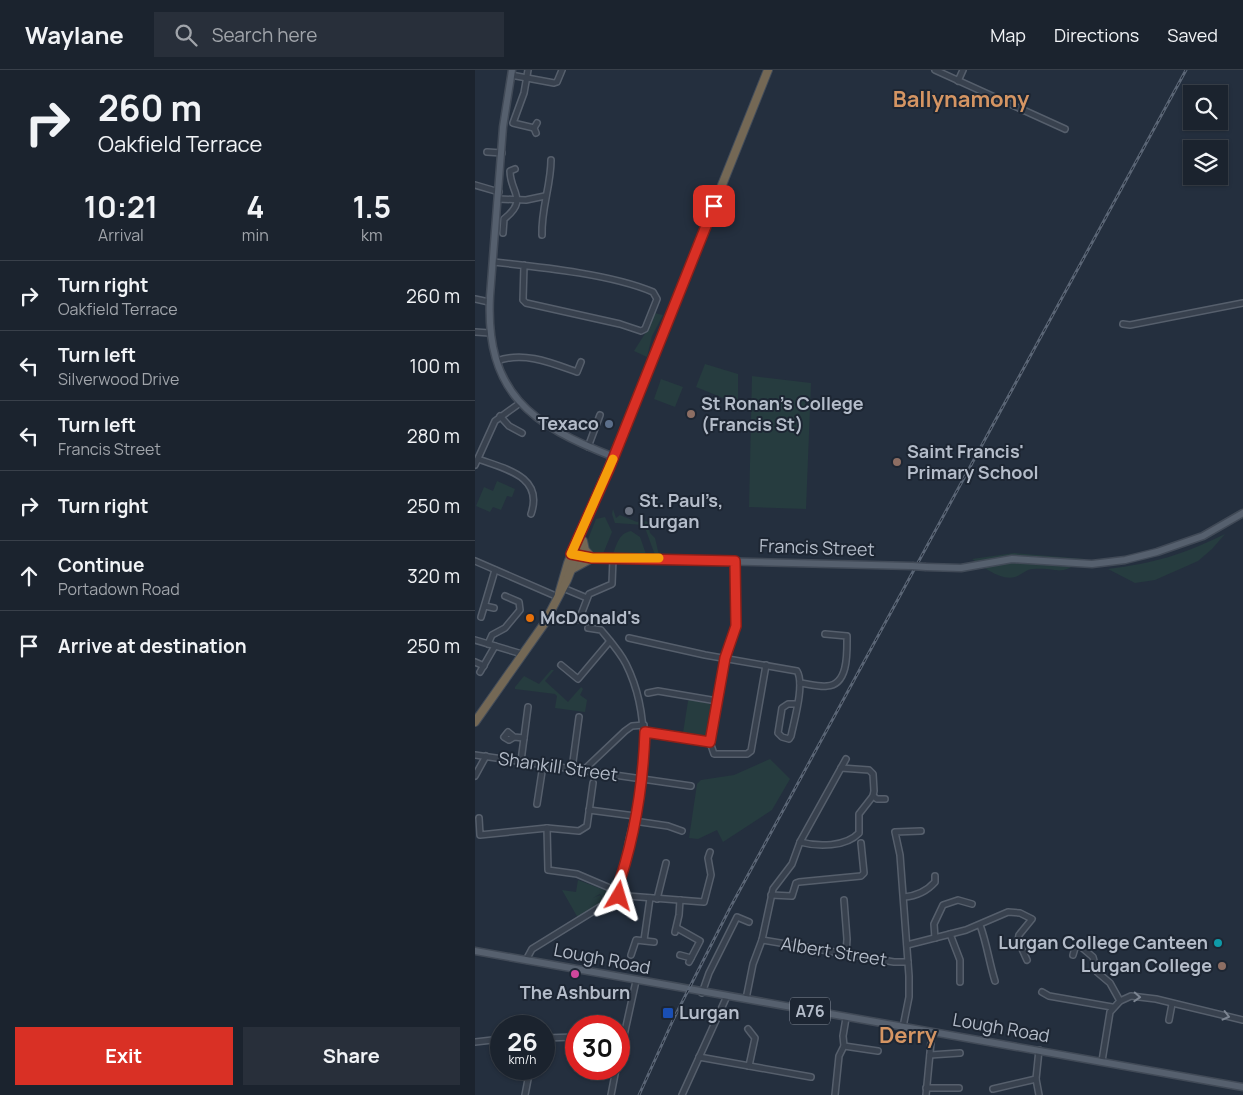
<!DOCTYPE html>
<meta charset="utf-8">
<style>
body{margin:0;font-family:Manrope,sans-serif;background:#282f3a;color:#f1f3f6;height:100vh;display:flex;flex-direction:column;font-size:19px;white-space:nowrap}
*{box-sizing:border-box;margin:0}
p{font-size:16px;color:#a0a4aa}
.icon{flex:none;width:28px;height:28px;fill:none;stroke:currentColor;stroke-width:2;stroke-linecap:round;stroke-linejoin:round}
.map{position:relative;flex:1;overflow:hidden}
.panel{display:flex;flex-direction:column;background:#1b232e;width:475px}
.panel>*{flex:none}
.hud{background:#1b232e;color:#f1f3f6;overflow:hidden}
.buttons{position:absolute;left:708px;top:15px;display:grid;gap:10px}
.buttons a{display:grid;place-items:center;width:45px;height:45px;border-radius:0px;background:#1b232e;box-shadow:0 1px 4px #0004,0 0 0 1px #39404a;font-size:25px}
.speed{position:absolute;left:15px;top:945px;display:flex;gap:10px;font-size:25px;font-weight:700;text-align:center}
.speed>*{display:grid;place-content:center;width:65px;height:65px;border-radius:50%;background:#1b232e;box-shadow:0 1px 4px #0004,0 0 0 1px #39404a;line-height:1}
.speed small{font-size:12px;font-weight:400}
.speed .limit{border:8px solid #d22;background:#fff;color:#111}
.pin{position:absolute;display:grid;place-items:center;width:42px;height:42px;color:#fff;margin:-21px;border-radius:10px;box-shadow:0 2px 8px #0006}
.me{position:absolute;width:55px;margin:-28px;rotate:7deg;stroke-linejoin:round;filter:drop-shadow(0 0 4px #0008)}
.turn{display:flex;align-items:center;gap:18px;height:105px;padding:0 15px;font-size:22px}
.turn .icon{width:65px;height:65px;stroke-width:2.5}
.turn b{display:block;font-size:35px;line-height:42px}
.eta{display:flex;justify-content:space-evenly;align-items:center;height:85px;text-align:center}
.eta b{font-size:30px;font-weight:700;line-height:35px}
.cta{display:flex;gap:10px;margin-top:auto;padding:10px 15px}
.cta a{flex:1;height:58px;border-radius:0px;background:#d93025;color:#fff;font-size:20px;font-weight:700;line-height:58px;text-align:center}
.cta a+a{background:#282f3a;color:#f1f3f6}
ul{padding:0;list-style:none}
li{display:flex;align-items:center;gap:15px;height:70px;padding:0 15px;border-top:1px solid #39404a}
li div{flex:1}
li b{display:block;font-size:19px}
li em{font-style:normal}
header{display:flex;align-items:center;gap:30px;box-sizing:border-box;height:70px;padding:0 25px;background:#1b232e;border-bottom:1px solid #39404a}
header strong{font-size:24px}
nav{display:flex;gap:28px;margin-inline-start:auto;font-size:18px}
.search{width:350px;height:45px;background:#282f3a;display:flex;align-items:center;gap:12px;box-sizing:border-box;padding:0 18px;border-radius:0px;color:#a0a4aa;font-size:19px}
main{display:flex;flex:1;min-height:0}
.map>svg:first-child{display:block}
</style>
<header>
<strong>Waylane</strong>
<div class="search"><svg class="icon" aria-label="search" viewBox="0 0 24 24"><circle cx="10" cy="10" r="6"/><path d="M15 15l6 6"/></svg>Search here</div>
<nav><a>Map</a><a>Directions</a><a>Saved</a></nav>
</header>
<main>
<section class="panel">
<div class="hud">
<div class="turn"><svg class="icon" aria-label="right" viewBox="0 0 24 24"><path d="M7 20v-9h11M14 6l5 5-5 5"/></svg><div><b>260 m</b>Oakfield Terrace</div></div>
</div>
<div class="eta">
<div><b>10:21</b><p>Arrival</p></div>
<div><b>4</b><p>min</p></div>
<div><b>1.5</b><p>km</p></div>
</div>
<ul>
<li><svg class="icon" aria-label="right" viewBox="0 0 24 24"><path d="M7 20v-9h11M14 6l5 5-5 5"/></svg><div><b>Turn right</b><p>Oakfield Terrace</p></div><em>260 m</em></li>
<li><svg class="icon" aria-label="left" viewBox="0 0 24 24"><path d="M17 20v-9H6M10 6l-5 5 5 5"/></svg><div><b>Turn left</b><p>Silverwood Drive</p></div><em>100 m</em></li>
<li><svg class="icon" aria-label="left" viewBox="0 0 24 24"><path d="M17 20v-9H6M10 6l-5 5 5 5"/></svg><div><b>Turn left</b><p>Francis Street</p></div><em>280 m</em></li>
<li><svg class="icon" aria-label="right" viewBox="0 0 24 24"><path d="M7 20v-9h11M14 6l5 5-5 5"/></svg><div><b>Turn right</b></div><em>250 m</em></li>
<li><svg class="icon" aria-label="ahead" viewBox="0 0 24 24"><path d="M12 20V5M6 11l6-6 6 6"/></svg><div><b>Continue</b><p>Portadown Road</p></div><em>320 m</em></li>
<li><svg class="icon" aria-label="arrive" viewBox="0 0 24 24"><path d="M6 21V4h12l-3 4 3 4H6"/></svg><div><b>Arrive at destination</b></div><em>250 m</em></li>
</ul>
<div class="cta"><a>Exit</a><a>Share</a></div>
</section>
<div class="map">
<svg width="768" height="1025" viewBox="0 0 768 1025">
<rect width="100%" height="100%" fill="#242f3e"/>
<g fill="#263c3f">
<path d="M179,243L188,245L177,266L172,287L159,281L171,262Z"/>
<path d="M230,294L263,304V334L221,317Z"/>
<path d="M277,306L336,313L331,439L274,437Z"/>
<path d="M186,309L208,317L200,337L179,329Z"/>
<path d="M22,411L40,419L37,427L32,426L26,440L18,437L15,442L1,436L9,417L18,421Z"/>
<path d="M138,439L141,448L145,445L162,452L167,450L173,452L175,463L180,468L184,485H180L169,455L140,453L137,444Z"/>
<path d="M130,447L137,462L128,484C121,483 115,482 111,474L121,449Z"/>
<path d="M156,461L165,467L171,484H138C142,474 144,463 156,461Z"/>
<path d="M750,464L737,479L723,491L680,510L660,513L633,499C680,493 707,485 750,464Z"/>
<path d="M539,483L610,489C581,508 586,497 558,499C552,499 546,505 540,507C526,511 508,497 497,489Z"/>
<path d="M76,600H79L70,611L93,632L106,617L108,619L105,625L112,630L110,642L80,638L82,626L80,624L40,619V617L49,606L64,614Z"/>
<path d="M216,629L238,635L233,656L235,658L232,668L208,663L213,631Z"/>
<path d="M295,689L315,709L297,740L248,772L242,760L223,769L214,768L222,714L226,710L259,705Z"/>
<path d="M103,810L132,821L134,827L130,832L125,824L118,828L125,825L129,832L103,848L87,820L101,822Z"/>
</g>
<g fill="none" stroke-linecap="round" stroke-linejoin="round">
<g stroke="#565f6c" stroke-width="8">
<g id="minor">
<path d="M53,0L49,23L38,53L59,58"/>
<path d="M460,0L590,59"/>
<path d="M36,5L79,13L82,12L87,0"/>
<path d="M483,11L488,0"/>
<path d="M61,63L59,58L62,53"/>
<path d="M12,82L27,83"/>
<path d="M0,115L24,122"/>
<path d="M23,129L51,130L70,126"/>
<path d="M28,163L29,149C54,129 35,123 35,101L40,99"/>
<path d="M67,165C66,139 76,115 76,90"/>
<path d="M18,192C64,197 136,204 178,222L182,229L170,259L166,261L145,254L51,233L48,230L49,195"/>
<path d="M0,229L14,232"/>
<path d="M648,254L655,255L768,233"/>
<path d="M0,262L15,263"/>
<path d="M22,291C49,281 77,293 102,302L106,292"/>
<path d="M25,346L34,356L47,363"/>
<path d="M113,377L125,345"/>
<path d="M3,389C30,399 69,406 56,444"/>
<path d="M0,395L20,351L45,333"/>
<path d="M0,491L83,527"/>
<path d="M260,491L261,556L250,588L242,631L235,672L239,684H272L276,681L291,595"/>
<path d="M88,518L112,528"/>
<path d="M10,536L19,538"/>
<path d="M6,547L20,500"/>
<path d="M104,550L114,524L137,514L138,488"/>
<path d="M154,568L230,585L322,601C330,614 319,651 316,666L314,669L307,667L303,663L307,638L313,634H322"/>
<path d="M0,570L47,584"/>
<path d="M13,574L17,565L30,558L45,540L44,532L30,526"/>
<path d="M0,592L9,596"/>
<path d="M86,595L103,609L135,571"/>
<path d="M5,602L20,576"/>
<path d="M325,613C334,614 344,617 352,616C374,615 372,581 372,566L350,564"/>
<path d="M173,623L183,621L242,631"/>
<path d="M169,662L235,672"/>
<path d="M39,667L33,662L29,667L34,670L39,667L49,668"/>
<path d="M0,685L216,716"/>
<path d="M46,691L53,637"/>
<path d="M97,699L104,647"/>
<path d="M110,701L112,697L150,661L157,656L169,655"/>
<path d="M0,706L11,686"/>
<path d="M398,726L402,729H410"/>
<path d="M62,734L68,695"/>
<path d="M114,740L160,746"/>
<path d="M4,748L5,765L72,758L104,761L112,756L118,713"/>
<path d="M159,751L193,756L207,761"/>
<path d="M72,758L73,800L102,804L142,821"/>
<path d="M325,772C343,777 371,777 384,763V744L398,726L399,721L398,704L394,700L366,698"/>
<path d="M140,825L229,832L236,805L233,788L235,782"/>
<path d="M296,825L317,826L321,813L324,812L386,806L389,803L386,773"/>
<path d="M429,827C441,826 452,821 460,812V806"/>
<path d="M182,829L191,793"/>
<path d="M369,830L372,869L371,885"/>
<path d="M505,855C512,874 514,892 520,911"/>
<path d="M202,858L225,871L214,892"/>
<path d="M200,862L204,845L205,830"/>
<path d="M475,864L485,890V912"/>
<path d="M460,868L459,854L468,835L483,830L497,834"/>
<path d="M169,870L175,828"/>
<path d="M287,870L419,892H433"/>
<path d="M432,875L491,860L533,842L545,843L557,849L544,865L543,870L552,890"/>
<path d="M156,885L161,870L179,872"/>
<path d="M205,885L216,888"/>
<path d="M598,885L600,878L605,876L618,887L622,902L635,913L645,931"/>
<path d="M51,890L57,879L138,829C148,812 150,789 154,770C168,712 179,650 151,594C145,582 135,571 126,560L113,558"/>
<path d="M567,922L574,926L637,937"/>
<path d="M227,923L234,903L262,847L274,852"/>
<path d="M271,929L278,894L287,870L298,819L317,794L325,772L371,689"/>
<path d="M694,950L697,934"/>
<path d="M428,957L434,927V906L425,785L420,762L446,761"/>
<path d="M273,959L280,968L274,996"/>
<path d="M69,968L101,967"/>
<path d="M0,972L26,969"/>
<path d="M369,976L403,981"/>
<path d="M455,985L485,983"/>
<path d="M224,987L336,1007"/>
<path d="M144,988L161,911"/>
<path d="M627,991L635,942L645,931L656,926L681,929L768,950"/>
<path d="M451,1018H484"/>
<path d="M518,1019L561,1009"/>
<path d="M50,1025L55,999"/>
<path d="M136,1025L141,999"/>
<path d="M207,1025L252,926"/>
<path d="M360,1025L364,986L369,976L368,966L371,948"/>
<path d="M451,1025L457,962"/>
<path d="M564,1025L561,1009L564,980"/>
</g>
</g>
<g stroke="#414a57" stroke-width="9">
<g id="major">
<path d="M37,0L28,57L15,226C10,323 56,355 139,387"/>
<path d="M99,486L117,488L437,496"/>
<path d="M451,497L486,498L537,489L617,494L650,490L682,482L728,466L768,443"/>
<path d="M0,881L768,1017"/>
</g>
</g>
<g stroke="#434c59" stroke-width="10">
<g id="highway">
<path d="M97,499L117,488L110,480L108,471"/>
<path d="M84,524L93,493L145,370L293,0"/>
<path d="M0,652L69,554L92,510L107,472"/>
</g>
</g>
<use href="#minor" stroke="#38414e" stroke-width="5"/>
<use href="#major" stroke="#56606e" stroke-width="6"/>
<use href="#highway" stroke="#746855" stroke-width="8"/>
<g stroke="#5a6575" stroke-width="3">
<path id="rail" d="M164,1025L199,948L255,838L711,0"/>
</g>
<use href="#rail" stroke="#1d2633" stroke-width="1" stroke-dasharray="4" stroke-linecap="butt"/>
<g stroke="#414a57" stroke-width="9" stroke-linecap="butt">
<path id="major-bridge" d="M437,496L451,497"/>
</g>
<use href="#major-bridge" stroke="#56606e" stroke-width="6"/>
</g>
<defs><path id="oneway-chevron" d="M-2-3.5L2.5 0L-2 3.5" fill="none" stroke-width="1.6" stroke-linecap="round" stroke-linejoin="round" transform="scale(1.25)"/></defs>
<g stroke="#7c8592">
<use href="#oneway-chevron" transform="translate(662 927) rotate(3)"/>
<use href="#oneway-chevron" transform="translate(751 946) rotate(14)"/>
</g>
<g fill="none" stroke-linecap="round" stroke-linejoin="round">
<g stroke="#8d1f18" stroke-width="12">
<path id="route" d="M144,826L140,825C158,775 168,716 170,662L235,672L250,588L261,556L260,491L117,488L96,484L134,399L239,136"/>
</g>
<use href="#route" stroke="#d93025" stroke-width="9"/>
<path stroke="#f59e0b" stroke-width="9" d="M138,389L96,484L117,488H184"/>
</g>
<g fill="#8d6e63" stroke="#1d2633" stroke-width="2">
<circle cx="216" cy="344" r="5"/>
<circle cx="422" cy="392" r="5"/>
<circle cx="747" cy="896" r="5"/>
</g>
<circle fill="#5c6f8a" stroke="#1d2633" stroke-width="2" cx="134" cy="354" r="5"/>
<circle fill="#6b7280" stroke="#1d2633" stroke-width="2" cx="154" cy="441" r="5"/>
<circle fill="#e8710a" stroke="#1d2633" stroke-width="2" cx="55" cy="548" r="5"/>
<circle fill="#0f9aa8" stroke="#1d2633" stroke-width="2" cx="743" cy="873" r="5"/>
<circle fill="#d1479c" stroke="#1d2633" stroke-width="2" cx="100" cy="904" r="5"/>
<rect fill="#1a4fb4" stroke="#1d2633" stroke-width="2" x="187" y="937" width="12" height="12" rx="2.5"/>
<g text-anchor="middle" stroke-width="4" stroke-linejoin="round" paint-order="stroke">
<rect fill="#1d2633" stroke="#878f9c" stroke-width="1" x="315" y="927.5" width="40" height="27" rx="4"/>
<g font-size="16" font-weight="bold" fill="#b4bcc9">
<text x="335" y="947">A76</text>
</g>
<g font-size="18" font-weight="bold" fill="#b4bcc9" stroke="#1d2633" text-anchor="start">
<text x="226" y="340">St Ronan's College<tspan x="226" dy="21">(Francis St)</tspan></text>
<text x="124" y="360" text-anchor="end">Texaco</text>
<text x="432" y="388">Saint Francis'<tspan x="432" dy="21">Primary School</tspan></text>
<text x="164" y="437">St. Paul’s,<tspan x="164" dy="21">Lurgan</tspan></text>
<text x="65" y="554">McDonald's</text>
<text x="733" y="879" text-anchor="end">Lurgan College Canteen</text>
<text x="737" y="902" text-anchor="end">Lurgan College</text>
<text x="100" y="929" text-anchor="middle">The Ashburn</text>
<text x="204" y="949">Lurgan</text>
</g>
<g font-size="18" fill="#b4bcc9" stroke="#1d2633">
<text transform="translate(342 478) rotate(2)" y="6">Francis Street</text>
<text transform="translate(83 697) rotate(8)" y="6">Shankill Street</text>
<text transform="translate(359 882) rotate(9)" y="6">Albert Street</text>
<text transform="translate(127 889) rotate(11)" y="6">Lough Road</text>
<text transform="translate(526 958) rotate(10)" y="6">Lough Road</text>
</g>
<g font-size="22" font-weight="bold" fill="#d59563" stroke="#1d2633">
<text x="486" y="37">Ballynamony</text>
<text x="433" y="973">Derry</text>
</g>
</g>
</svg>
<div class="buttons">
<a><svg class="icon" aria-label="search" viewBox="0 0 24 24"><circle cx="10" cy="10" r="6"/><path d="M15 15l6 6"/></svg></a>
<a><svg class="icon" aria-label="layers" viewBox="0 0 24 24"><path d="M12 4l9 5-9 5-9-5zM3 14l9 5 9-5"/></svg></a>
</div>
<div class="speed"><div>26<small>km/h</small></div><div class="limit">30</div></div>
<div class="pin" style="left:239px;top:136px;background:#d93025"><svg class="icon" aria-label="arrive" viewBox="0 0 24 24"><path d="M6 21V4h12l-3 4 3 4H6"/></svg></div>
<svg class="me" style="left:144px;top:826px" viewBox="-20 -20 40 40"><path d="M0-17L14 15 0 8-14 15z" fill="#d93025" stroke="#fff" stroke-width="4"/></svg>
</div>
</main>
